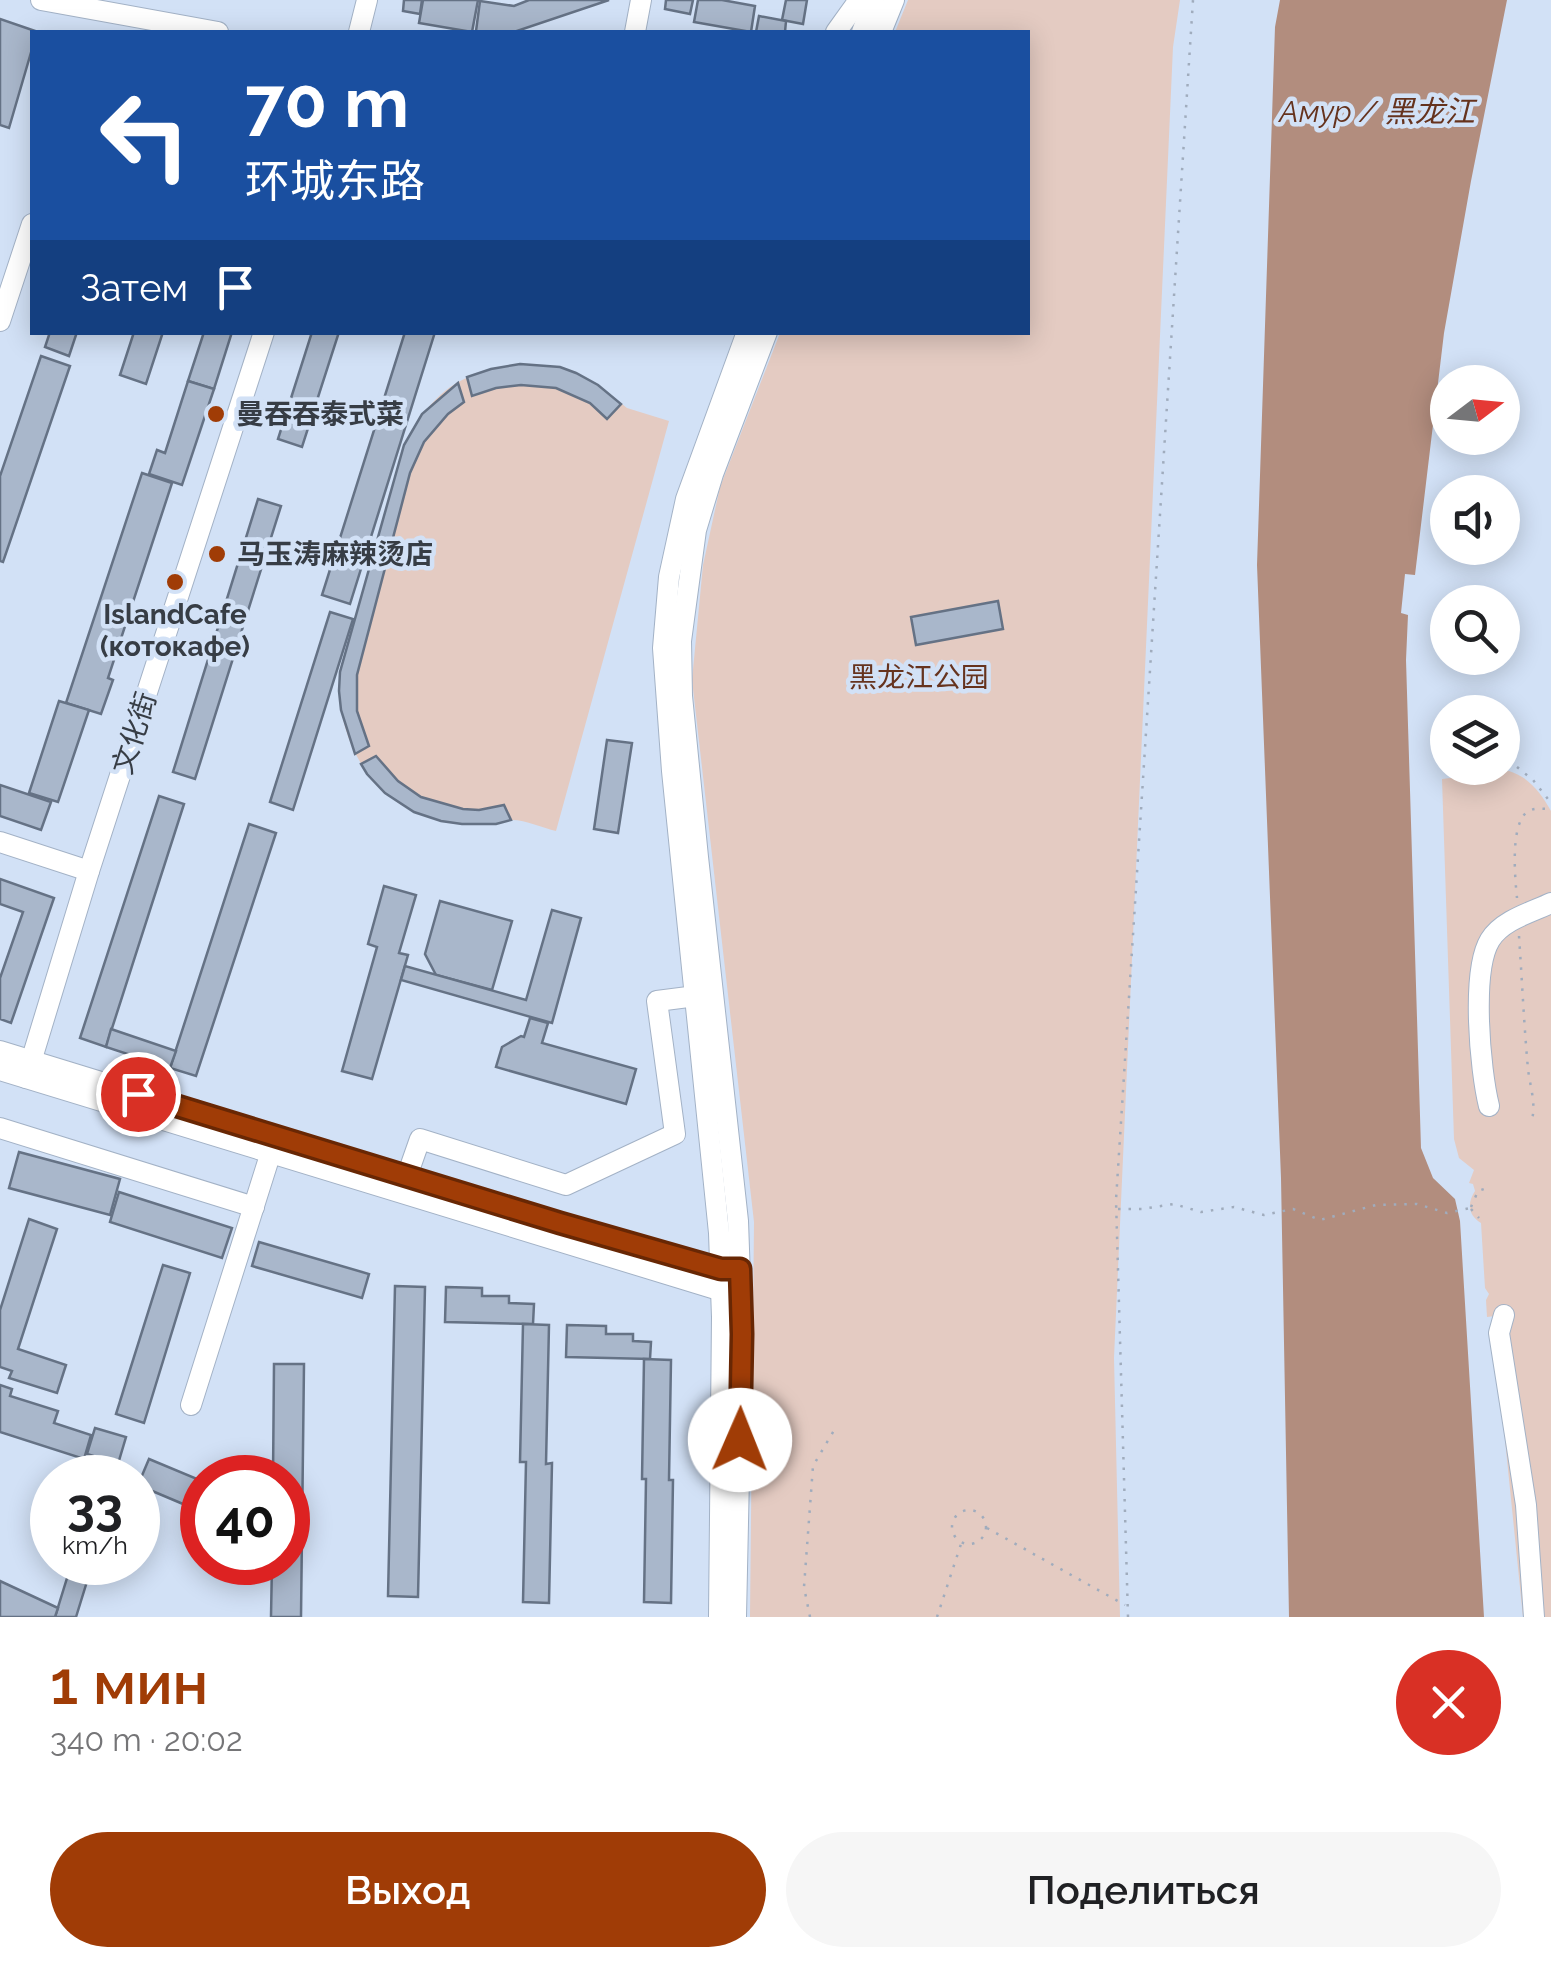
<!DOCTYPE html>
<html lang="ru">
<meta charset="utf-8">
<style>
body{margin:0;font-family:Raleway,"Noto Sans SC",sans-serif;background:#f6f6f6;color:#202124;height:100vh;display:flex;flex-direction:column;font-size:38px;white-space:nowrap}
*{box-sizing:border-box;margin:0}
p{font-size:32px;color:#757577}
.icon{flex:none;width:55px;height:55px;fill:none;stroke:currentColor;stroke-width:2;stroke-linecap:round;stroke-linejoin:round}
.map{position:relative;height:1617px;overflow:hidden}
.sheet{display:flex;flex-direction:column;background:#fff;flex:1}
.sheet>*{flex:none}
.banner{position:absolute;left:30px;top:30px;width:1000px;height:305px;border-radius:0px;box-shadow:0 5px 25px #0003;background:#1a4fa0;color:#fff;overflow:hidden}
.needle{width:65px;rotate:74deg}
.buttons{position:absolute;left:1430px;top:365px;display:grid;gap:20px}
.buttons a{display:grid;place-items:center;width:90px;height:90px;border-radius:50%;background:#fff;box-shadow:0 5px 25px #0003;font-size:50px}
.speed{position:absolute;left:30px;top:1455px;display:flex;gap:20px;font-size:50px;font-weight:700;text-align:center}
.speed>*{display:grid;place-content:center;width:130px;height:130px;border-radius:50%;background:#fff;box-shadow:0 5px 25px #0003;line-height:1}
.speed small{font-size:25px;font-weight:400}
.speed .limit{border:15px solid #d22;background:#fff;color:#111}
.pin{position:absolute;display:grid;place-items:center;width:85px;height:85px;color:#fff;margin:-42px;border:5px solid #fff;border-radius:50%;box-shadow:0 2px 10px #0007}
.me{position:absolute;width:110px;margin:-55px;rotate:1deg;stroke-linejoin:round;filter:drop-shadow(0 0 8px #0008)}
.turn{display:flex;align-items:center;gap:35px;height:210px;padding:0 50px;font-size:45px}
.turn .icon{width:130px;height:130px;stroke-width:2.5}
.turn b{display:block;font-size:70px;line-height:85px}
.then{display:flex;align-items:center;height:95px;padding:0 50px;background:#0003;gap:20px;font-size:38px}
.round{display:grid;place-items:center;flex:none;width:105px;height:105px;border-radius:52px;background:#f6f6f6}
.headline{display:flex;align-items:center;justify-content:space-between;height:170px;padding:0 50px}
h1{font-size:60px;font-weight:600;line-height:75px;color:#a03c06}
.primary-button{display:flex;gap:20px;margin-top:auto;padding:20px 50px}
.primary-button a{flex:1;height:115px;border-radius:60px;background:#a03c06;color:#fff;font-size:40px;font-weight:600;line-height:115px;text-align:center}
.primary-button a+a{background:#f6f6f6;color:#202124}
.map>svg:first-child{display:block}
</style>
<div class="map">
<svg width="1551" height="1617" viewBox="0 0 1551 1617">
<rect width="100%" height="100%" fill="#d2e1f6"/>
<g fill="#e4cbc2">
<path d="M908,0H1180L1173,47L1114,1358L1120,1617H750L754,1222L692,680L703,565L720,487L780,333L1028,332V32H895Z"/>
<path d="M520,364L560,367L576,373L598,385L627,408L669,421L556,831C543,828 526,820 512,820C508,820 500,823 497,823C479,826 460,825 443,821C373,808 334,739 340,672L404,445C418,417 441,386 472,376C487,371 504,368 520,364Z"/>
<path d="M1509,771C1529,777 1541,793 1551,811V1617H1523L1497,1361L1495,1316L1487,1317L1486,1300L1489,1294L1485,1288L1481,1223C1468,1215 1467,1203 1475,1191L1473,1184L1469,1183L1474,1170L1459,1158L1454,1139L1442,779Z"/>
</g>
<path fill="#b28d7e" d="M1280,0H1507L1471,181L1444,333L1415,575L1405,574L1401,613L1408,615L1406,660L1421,1148L1433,1178L1455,1199L1460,1221L1484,1617H1289L1281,1178L1257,565L1275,27Z"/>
<g fill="#a9b7cb" stroke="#657285" stroke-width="2.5">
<path d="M404,0H422L420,14L403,11Z"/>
<path d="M423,0H478L472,32L419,23Z"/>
<path d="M529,0H609L514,32L476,31L480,1L514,6Z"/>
<path d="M666,0H693L690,14L665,9Z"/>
<path d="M698,0H722L755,6L751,32L694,22Z"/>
<path d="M786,0H807L803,24L782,20Z"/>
<path d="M759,16L786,21L785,32H756Z"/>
<path d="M0,19L38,32H32V49L9,128L0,125Z"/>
<path d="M50,332H77L69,356L45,347Z"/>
<path d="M134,332H163L146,384L120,375Z"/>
<path d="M204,332H232L214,389L188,381Z"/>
<path d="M312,332H339L302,447L278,439Z"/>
<path d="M405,332H435L350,604L322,595Z"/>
<path d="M41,356L70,366L3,562L0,561V476Z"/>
<path d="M520,364L560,367L576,373L598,385L621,404L607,419L590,403L556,388L521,385L496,388L472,396L467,377L491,369Z"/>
<path d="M188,381L214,389L182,485L149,474L157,450L165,453Z"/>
<path d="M458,383L464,402L448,414L424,442L410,473L357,675V711L369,746L355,754L341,710L339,691L340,672L404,445L422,414Z"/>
<path d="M142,473L172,483L108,678L113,680L101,714L66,703Z"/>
<path d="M258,499L281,506L195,779L173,772Z"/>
<path d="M998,601L1003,629L916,645L911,617Z"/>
<path d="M330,612L353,619L293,810L270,802Z"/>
<path d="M59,701L89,710L58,802L29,793Z"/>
<path d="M607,740L632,743L618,833L594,829Z"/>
<path d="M376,756L398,781L421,797L463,809L479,810L504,805L511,820L496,824H462L441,821L414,812L385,793L367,774L361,764Z"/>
<path d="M0,785L51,802L41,830L0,816Z"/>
<path d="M159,796L184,804L106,1047L80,1038Z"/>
<path d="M249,824L276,833L196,1076L170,1068Z"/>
<path d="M0,879L54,898L11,1023L0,1019V978L23,912L0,904Z"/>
<path d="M384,886L416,895L399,953L408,955L372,1079L342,1071L377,947L368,944Z"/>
<path d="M440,901L512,921L492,990L436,975L425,954Z"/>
<path d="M552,910L581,918L552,1023L401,980L405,966L526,1000Z"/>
<path d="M530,1018L548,1023L542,1043L636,1069L626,1104L496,1067L502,1047L521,1036L524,1037Z"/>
<path d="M111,1029L176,1051L170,1068L106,1047Z"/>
<path d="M19,1152L120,1179L110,1215L9,1188Z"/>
<path d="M119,1192L232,1228L222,1258L110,1222Z"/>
<path d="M29,1219L57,1229L18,1349L66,1365L57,1393L9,1378L12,1371L0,1367V1310Z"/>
<path d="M259,1242L369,1274L362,1298L252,1266Z"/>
<path d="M163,1265L190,1273L144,1423L116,1414Z"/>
<path d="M395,1286L425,1287L418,1597L388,1596Z"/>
<path d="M446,1287L482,1288V1296H509V1303L534,1304L533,1324L445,1322Z"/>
<path d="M523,1324L549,1325L546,1464L552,1463L549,1603L523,1602L526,1462H520Z"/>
<path d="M567,1325L606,1326V1334H633V1341L651,1342L650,1359L566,1357Z"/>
<path d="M644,1359L671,1360L669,1480H673L671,1603L644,1602L646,1479H642Z"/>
<path d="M274,1364H304L301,1617H271L272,1562H288V1478H273Z"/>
<path d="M0,1385L12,1389L10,1396L58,1411L54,1423L91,1435L84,1459L0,1432Z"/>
<path d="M95,1428L126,1437L118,1464L87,1454Z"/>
<path d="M149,1459L202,1481V1512L138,1485Z"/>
<path d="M91,1468L111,1474L110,1478H88Z"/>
<path d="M72,1562H93L76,1617H55Z"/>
<path d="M0,1581L58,1608L55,1617H0Z"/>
</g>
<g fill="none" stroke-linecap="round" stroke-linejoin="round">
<g stroke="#a3b2c6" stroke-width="22">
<g id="minor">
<path d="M41,0L218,32"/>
<path d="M359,32L367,0"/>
<path d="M635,32L641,0"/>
<path d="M836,32L859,0"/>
<path d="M862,32L874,0"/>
<path d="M881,32L894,0"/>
<path d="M0,321L32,224"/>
<path d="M0,842L89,871"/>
<path d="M0,1051L560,1223L721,1269H733"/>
<path d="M0,1070L722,1291L733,1292"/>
<path d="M26,1078L89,871L264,332"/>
<path d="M1489,1106C1480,1070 1471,971 1490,940C1502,920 1532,912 1551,903"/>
<path d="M0,1128L254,1207"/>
<path d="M407,1176L420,1139L566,1185L675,1134L657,1001L696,996"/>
<path d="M1504,1315L1499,1333L1526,1505L1534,1617"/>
<path d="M191,1405L271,1152"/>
<path d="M719,1617L722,1317L719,1233L672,771L663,648L669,577L686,499L747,332"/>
<path d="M736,1617L742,1334L738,1221L698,857L682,696L681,641L696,530L713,474L767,332"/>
</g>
</g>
<g stroke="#a0acbd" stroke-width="2.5" stroke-dasharray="2.5 8" stroke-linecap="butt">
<path d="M1517,767L1533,780L1551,803"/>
<path d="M1517,898C1515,878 1510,825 1527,812C1535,807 1543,809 1551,809"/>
<path d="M1519,936C1522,980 1524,1025 1528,1069C1530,1087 1537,1105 1531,1123"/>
<path d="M1471,1207L1478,1191L1487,1188L1489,1190"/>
<path d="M1118,1209H1142L1174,1204L1201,1212L1234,1207L1264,1215L1293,1209L1320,1220L1376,1205L1417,1204L1447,1213L1470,1208"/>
<path d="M1471,1209L1479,1218"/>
<circle cx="969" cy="1527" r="17"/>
<path d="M987,1528L1125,1605"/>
<path d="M810,1617L804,1587L813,1466L836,1427"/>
<path d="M937,1617L961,1544"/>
<path d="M1128,1617L1116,1200L1193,0"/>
</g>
<use href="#minor" stroke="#fff" stroke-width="20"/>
</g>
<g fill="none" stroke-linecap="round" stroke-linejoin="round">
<g stroke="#682704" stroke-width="25">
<path id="route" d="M138,1094L560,1223L721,1269H740L742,1334L740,1440"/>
</g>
<use href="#route" stroke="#a03c06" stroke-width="18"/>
</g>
<g fill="#a03c06" stroke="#d2e1f6" stroke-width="4">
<circle cx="216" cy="414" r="10"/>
<circle cx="217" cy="554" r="10"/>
<circle cx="175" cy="582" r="10"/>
</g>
<g text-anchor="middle" stroke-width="9" stroke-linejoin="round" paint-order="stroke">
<g font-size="28" font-weight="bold" fill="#373d45" stroke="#d2e1f6" text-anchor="start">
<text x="236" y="424">曼吞吞泰式菜</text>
<text x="237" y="564">马玉涛麻辣烫店</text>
<text x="175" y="624" text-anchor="middle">IslandCafe<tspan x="175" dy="32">(котокафе)</tspan></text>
</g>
<g font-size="28" fill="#66331e" stroke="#d2e1f6">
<text x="919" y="687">黑龙江公园</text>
</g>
<g font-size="28" fill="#373d45" stroke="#d2e1f6">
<text transform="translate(134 733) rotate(-72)" y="10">文化街</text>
</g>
<g font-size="30" font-style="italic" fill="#65321d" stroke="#d2e1f6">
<text x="1377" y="122">Амур / 黑龙江</text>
</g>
</g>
</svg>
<div class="buttons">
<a><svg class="needle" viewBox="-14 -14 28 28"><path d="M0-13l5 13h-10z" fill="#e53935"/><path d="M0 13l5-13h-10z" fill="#757577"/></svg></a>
<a><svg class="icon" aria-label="sound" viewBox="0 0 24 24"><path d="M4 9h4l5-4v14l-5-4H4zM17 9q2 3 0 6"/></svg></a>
<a><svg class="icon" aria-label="search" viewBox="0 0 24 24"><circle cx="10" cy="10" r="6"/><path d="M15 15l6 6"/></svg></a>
<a><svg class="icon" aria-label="layers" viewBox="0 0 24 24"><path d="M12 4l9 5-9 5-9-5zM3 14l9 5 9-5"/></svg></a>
</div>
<div class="speed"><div>33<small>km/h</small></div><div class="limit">40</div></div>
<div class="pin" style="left:138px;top:1094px;background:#d93025"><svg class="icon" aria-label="arrive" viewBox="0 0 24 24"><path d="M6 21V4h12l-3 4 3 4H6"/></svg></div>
<svg class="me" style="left:740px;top:1440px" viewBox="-20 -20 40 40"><circle r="19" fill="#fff"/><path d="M0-13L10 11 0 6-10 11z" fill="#a03c06"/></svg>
<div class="banner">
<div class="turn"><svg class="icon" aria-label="left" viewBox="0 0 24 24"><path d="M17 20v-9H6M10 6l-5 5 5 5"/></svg><div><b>70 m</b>环城东路</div></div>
<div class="then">Затем<svg class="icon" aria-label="arrive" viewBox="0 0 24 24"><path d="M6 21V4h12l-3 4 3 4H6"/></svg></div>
</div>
</div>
<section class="sheet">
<div class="headline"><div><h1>1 мин</h1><p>340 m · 20:02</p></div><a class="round" style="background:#d93025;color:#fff"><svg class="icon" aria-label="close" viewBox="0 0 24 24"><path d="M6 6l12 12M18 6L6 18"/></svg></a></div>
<div class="primary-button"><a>Выход</a><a>Поделиться</a></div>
</section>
